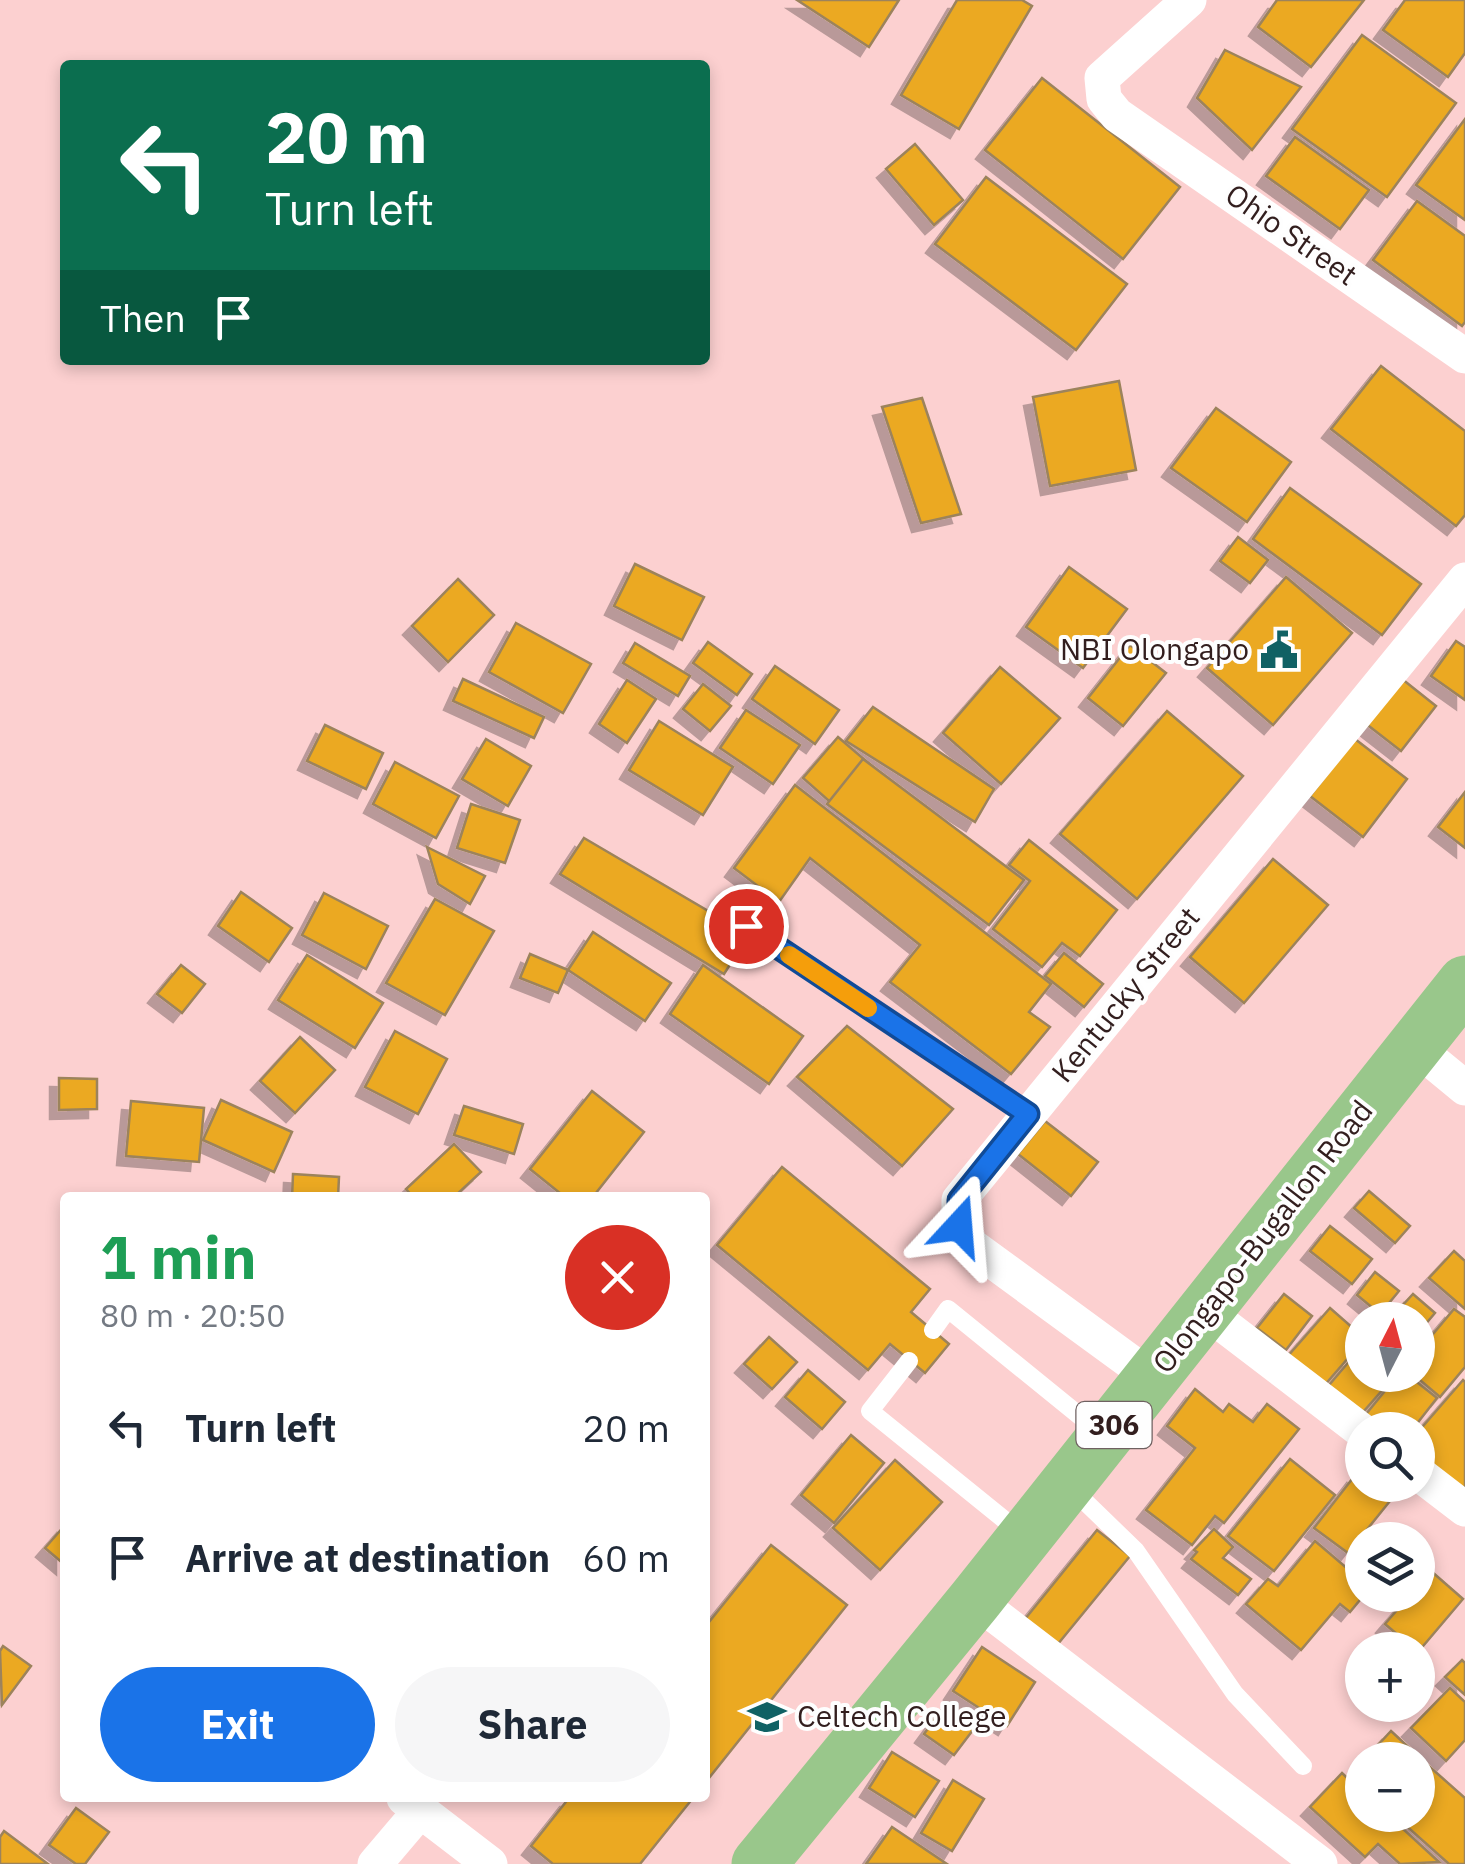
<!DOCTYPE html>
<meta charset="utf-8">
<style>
body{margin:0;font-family:"IBM Plex Sans",sans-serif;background:#f6f6f7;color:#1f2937;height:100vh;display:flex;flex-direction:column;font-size:38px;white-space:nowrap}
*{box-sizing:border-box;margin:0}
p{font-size:32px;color:#747a83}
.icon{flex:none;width:55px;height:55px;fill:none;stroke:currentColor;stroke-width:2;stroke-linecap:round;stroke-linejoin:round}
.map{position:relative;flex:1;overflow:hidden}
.panel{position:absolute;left:60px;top:1192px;width:650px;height:610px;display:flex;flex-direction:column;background:#fff;border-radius:10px;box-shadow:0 5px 15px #0003}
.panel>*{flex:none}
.top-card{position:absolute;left:60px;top:60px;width:650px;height:305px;border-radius:10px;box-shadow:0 5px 15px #0003;background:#0b6e4f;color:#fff;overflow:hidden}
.needle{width:65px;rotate:6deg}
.fabs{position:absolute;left:1345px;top:1302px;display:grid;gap:20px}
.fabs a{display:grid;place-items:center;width:90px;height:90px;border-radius:50%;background:#fff;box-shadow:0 5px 15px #0003;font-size:50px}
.pin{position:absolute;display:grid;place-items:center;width:85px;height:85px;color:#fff;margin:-42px;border:5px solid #fff;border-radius:50%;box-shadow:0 2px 10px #0007}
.me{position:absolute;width:110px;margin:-55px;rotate:19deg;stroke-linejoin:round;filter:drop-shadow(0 0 8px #0008)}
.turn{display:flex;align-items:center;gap:35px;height:210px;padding:0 40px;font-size:45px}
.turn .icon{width:130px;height:130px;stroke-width:2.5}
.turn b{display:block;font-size:70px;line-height:85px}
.then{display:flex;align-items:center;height:95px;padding:0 40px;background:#0003;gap:20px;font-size:38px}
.round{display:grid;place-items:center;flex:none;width:105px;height:105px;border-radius:52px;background:#f6f6f7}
.head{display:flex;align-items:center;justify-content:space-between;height:170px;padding:0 40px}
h1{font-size:60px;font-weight:700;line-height:75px;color:#1e9e55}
.cta{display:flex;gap:20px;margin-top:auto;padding:20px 40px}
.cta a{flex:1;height:115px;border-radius:60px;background:#1a73e8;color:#fff;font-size:40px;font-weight:700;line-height:115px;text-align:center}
.cta a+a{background:#f6f6f7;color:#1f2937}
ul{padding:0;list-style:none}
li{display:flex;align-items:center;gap:30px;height:130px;padding:0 40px}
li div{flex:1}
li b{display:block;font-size:38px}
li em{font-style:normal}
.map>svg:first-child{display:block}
</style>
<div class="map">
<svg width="1465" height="1864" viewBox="0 0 1465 1864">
<defs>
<filter id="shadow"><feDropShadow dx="-9" dy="9" stdDeviation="0" flood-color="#0004"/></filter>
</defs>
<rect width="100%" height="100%" fill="#fcd0d0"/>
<g fill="#eba921" stroke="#9c835c" stroke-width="2.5" filter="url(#shadow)">
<path d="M797,0H899L869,47Z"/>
<path d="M957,0H1022L1032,6L959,129L901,95Z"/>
<path d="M1277,0H1364L1311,67L1258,27Z"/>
<path d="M1405,0H1465V53L1448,77L1383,30Z"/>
<path d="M1362,35L1456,103L1387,197L1292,129Z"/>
<path d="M1225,50L1301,87L1252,150L1197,98Z"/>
<path d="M1042,78L1180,187L1123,259L985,150Z"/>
<path d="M1465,119V220L1416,185Z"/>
<path d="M1295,137L1369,190L1340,229L1266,176Z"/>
<path d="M915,144L963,200L934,225L886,169Z"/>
<path d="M986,177L1127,284L1076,350L935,244Z"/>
<path d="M1417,201L1465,236V322L1462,326L1373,260Z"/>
<path d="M1381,366L1465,431V515L1456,526L1331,429Z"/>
<path d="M1119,381L1136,470L1050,486L1033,397Z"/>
<path d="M922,398L961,514L921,523L882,407Z"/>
<path d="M1216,408L1291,462L1247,522L1171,468Z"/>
<path d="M1290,488L1421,584L1382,635L1253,539Z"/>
<path d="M1238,537L1268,560L1250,583L1220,561Z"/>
<path d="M635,564L704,597L682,640L614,606Z"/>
<path d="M1069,567L1127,609L1083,668L1026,627Z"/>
<path d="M1286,577L1352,633L1273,725L1207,668Z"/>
<path d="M458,579L494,615L448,662L412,626Z"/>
<path d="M516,623L591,664L563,713L489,672Z"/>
<path d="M1456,641L1465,647V700L1431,676Z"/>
<path d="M708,642L752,674L737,695L693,663Z"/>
<path d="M635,643L690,676L678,696L623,663Z"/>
<path d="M1130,645L1166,673L1123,726L1088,698Z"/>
<path d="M775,666L839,710L815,744L752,699Z"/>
<path d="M1000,667L1060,718L1001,784L943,733Z"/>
<path d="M1392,671L1436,706L1401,751L1356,716Z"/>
<path d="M463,679L544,717L534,738L453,701Z"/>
<path d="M627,680L656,699L627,743L599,724Z"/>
<path d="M703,684L731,706L710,731L683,709Z"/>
<path d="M873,707L994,789L975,822L846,741Z"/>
<path d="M746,710L800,745L773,784L720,748Z"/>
<path d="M1167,711L1243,776L1137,899L1060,834Z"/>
<path d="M659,721L733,767L703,815L629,770Z"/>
<path d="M325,725L383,753L366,789L307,761Z"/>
<path d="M838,737L873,767L837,808L803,778Z"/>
<path d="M486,739L531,766L508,806L462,779Z"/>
<path d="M1355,739L1407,779L1363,837L1310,796Z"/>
<path d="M863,759L1024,880L989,925L827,804Z"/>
<path d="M395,762L459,796L436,838L373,804Z"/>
<path d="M795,785L1051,984L1029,1012L1050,1027L1011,1074L890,982L920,945L810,858L779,902L734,868Z"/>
<path d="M1465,792V848L1438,827Z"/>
<path d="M471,804L520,820L505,863L457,848Z"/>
<path d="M584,838L749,935L724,974L560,874Z"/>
<path d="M1029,840L1117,910L1080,956L1062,943L1042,967L993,929L1030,881L1009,865Z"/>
<path d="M427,847L485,876L470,904L438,884Z"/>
<path d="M1273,859L1328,905L1244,1003L1190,957Z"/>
<path d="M241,892L292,928L269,962L218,926Z"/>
<path d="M324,893L388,926L366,969L302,935Z"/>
<path d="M435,899L494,931L445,1015L386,983Z"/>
<path d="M593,932L671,983L645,1021L568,970Z"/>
<path d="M1064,953L1103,984L1084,1007L1045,976Z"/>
<path d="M530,954L568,970L558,993L520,978Z"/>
<path d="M307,955L383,1003L355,1048L278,1000Z"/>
<path d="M181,965L205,984L182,1013L157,994Z"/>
<path d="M703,965L803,1036L769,1084L670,1014Z"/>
<path d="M847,1026L953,1109L902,1166L797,1077Z"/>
<path d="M395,1031L447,1059L418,1114L365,1087Z"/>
<path d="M300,1037L335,1070L295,1113L260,1081Z"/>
<path d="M59,1078L97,1079V1109L59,1110Z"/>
<path d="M592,1091L644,1132L592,1198H566L530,1169Z"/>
<path d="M221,1100L292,1132L274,1172L203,1140Z"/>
<path d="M131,1101L204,1108L199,1162L126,1156Z"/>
<path d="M464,1106L523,1124L514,1154L454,1135Z"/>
<path d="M1045,1121L1098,1162L1071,1196L1018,1154Z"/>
<path d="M454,1144L481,1172L453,1198H414L406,1189Z"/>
<path d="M782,1167L930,1289L911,1312L949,1344L925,1373L890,1344L868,1370L717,1245Z"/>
<path d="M293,1174L339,1177L338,1198H292Z"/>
<path d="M1369,1191L1410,1226L1395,1243L1354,1208Z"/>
<path d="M1330,1226L1372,1259L1352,1284L1310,1251Z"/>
<path d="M1454,1251L1465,1261V1309L1429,1278Z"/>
<path d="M1375,1272L1399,1291L1380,1314L1357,1295Z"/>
<path d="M1284,1294L1312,1316L1286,1350L1257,1328Z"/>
<path d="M1413,1294L1435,1313L1418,1333V1320H1389Z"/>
<path d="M1330,1308L1362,1336V1342L1323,1387L1287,1357Z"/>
<path d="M1454,1309L1465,1317V1367L1440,1397L1414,1375H1418V1352Z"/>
<path d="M769,1337L797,1362L772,1389L744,1364Z"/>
<path d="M1352,1358L1362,1367V1375H1372L1385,1387L1357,1419L1324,1391Z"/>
<path d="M808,1370L845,1402L822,1429L785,1397Z"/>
<path d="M1398,1375H1408L1437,1398L1412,1430H1376L1362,1419Z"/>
<path d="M1463,1380L1465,1382V1498L1418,1457V1432Z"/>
<path d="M1195,1389L1223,1412L1229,1404L1253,1422L1267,1404L1299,1429L1224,1523L1215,1516L1192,1545L1146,1510L1195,1448L1167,1426Z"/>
<path d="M851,1435L884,1463L834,1523L801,1495Z"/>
<path d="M1290,1459L1335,1495L1274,1571L1228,1536Z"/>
<path d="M895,1460L942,1502L880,1570L833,1528Z"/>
<path d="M1356,1474L1362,1479V1485H1370L1390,1501L1348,1553L1314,1528Z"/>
<path d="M65,1525V1565L45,1548Z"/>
<path d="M1214,1529L1233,1547L1223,1558L1251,1579L1238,1595L1191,1559L1197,1552L1194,1550Z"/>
<path d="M1097,1530L1130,1556L1053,1650L1021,1624Z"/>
<path d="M1315,1541L1349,1570L1362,1554L1364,1595L1350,1612L1340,1604L1301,1650L1246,1604L1268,1579L1278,1586Z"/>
<path d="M771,1545L847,1605L705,1783V1627Z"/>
<path d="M1431,1571L1463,1599L1418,1652L1385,1624L1410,1595H1418V1586Z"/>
<path d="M3,1646L31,1666L2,1705L0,1651Z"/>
<path d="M982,1647L1035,1682L1007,1726L953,1691Z"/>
<path d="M1462,1660L1465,1663V1695L1445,1677Z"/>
<path d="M1450,1688L1465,1702V1740L1446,1761L1411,1728Z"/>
<path d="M946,1704L976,1726L954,1755L924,1734Z"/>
<path d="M1391,1731L1417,1755L1413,1760H1364Z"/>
<path d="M892,1752L939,1781L915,1817L869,1788Z"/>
<path d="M1422,1760L1465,1798V1864H1449L1394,1815H1418V1766Z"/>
<path d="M1342,1773L1362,1792V1815H1388L1439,1862L1400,1864L1378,1844L1365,1857L1310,1807Z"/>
<path d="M953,1780L984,1799L952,1851L921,1833Z"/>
<path d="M569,1798H693L640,1864H553L531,1846Z"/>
<path d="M76,1808L109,1832L85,1864H76L49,1845Z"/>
<path d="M892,1827L947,1864H866Z"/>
<path d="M4,1831L48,1864H0V1837Z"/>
</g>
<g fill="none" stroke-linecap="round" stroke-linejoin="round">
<g stroke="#fff" stroke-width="18">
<path d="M746,926L1029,1115"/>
<path d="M933,1330L948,1309L1102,1434"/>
<path d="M909,1361L870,1411L1022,1534"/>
<path d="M1071,1488L1136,1551L1235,1694L1303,1766"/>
</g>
<g stroke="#fff" stroke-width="35">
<path d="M1189,0L1102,78L1104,99L1117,115L1465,356"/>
<path d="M1414,1046L1465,1088"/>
<path d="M1204,1310L1362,1431"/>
<path d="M1151,1377L972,1246L959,1226V1200L1465,580"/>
<path d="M1418,1473L1465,1509"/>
<path d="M975,1600L1320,1864"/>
<path d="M404,1798L490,1864"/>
<path d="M375,1864L420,1811"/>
</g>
<path stroke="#99c78b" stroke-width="55" d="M759,1864L975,1600L1465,983"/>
</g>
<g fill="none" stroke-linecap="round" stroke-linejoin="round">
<g stroke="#114b97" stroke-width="25">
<path id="route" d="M746,926L1028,1114L959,1200V1226"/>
</g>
<use href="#route" stroke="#1a73e8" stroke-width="18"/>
<path stroke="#f59e0b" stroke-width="18" d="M789,955L868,1008"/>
</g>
<defs>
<g id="civic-bare" transform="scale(3)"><path d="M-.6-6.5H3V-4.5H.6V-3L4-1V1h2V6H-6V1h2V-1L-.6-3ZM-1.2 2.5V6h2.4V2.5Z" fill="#106164" stroke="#fefefe" stroke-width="2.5" paint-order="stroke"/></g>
<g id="university-bare" transform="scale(3)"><path d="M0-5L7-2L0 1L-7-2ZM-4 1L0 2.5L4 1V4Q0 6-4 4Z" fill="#106164" stroke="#fefefe" stroke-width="2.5" paint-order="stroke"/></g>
</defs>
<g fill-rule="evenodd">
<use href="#civic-bare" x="1279" y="650"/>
<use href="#university-bare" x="767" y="1717"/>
</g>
<g text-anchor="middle" stroke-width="8" stroke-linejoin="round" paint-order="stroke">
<rect fill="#fefefe" stroke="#6f6161" stroke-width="2.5" x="1076.5" y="1402" width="75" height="46" rx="8"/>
<g font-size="28" font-weight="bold" fill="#321e1e">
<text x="1114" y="1435">306</text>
</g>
<g font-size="30" fill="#321e1e" stroke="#fefefe">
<text transform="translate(1291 235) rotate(35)" y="10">Ohio Street</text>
<text transform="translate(1126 995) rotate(-51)" y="10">Kentucky Street</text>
<text transform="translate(1263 1237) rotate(-52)" y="10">Olongapo-Bugallon Road</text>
</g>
<g font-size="30" fill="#321e1e" stroke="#fefefe" text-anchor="end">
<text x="1249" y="660">NBI Olongapo</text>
<text x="797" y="1727" text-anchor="start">Celtech College</text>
</g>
</g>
</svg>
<div class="fabs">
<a><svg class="needle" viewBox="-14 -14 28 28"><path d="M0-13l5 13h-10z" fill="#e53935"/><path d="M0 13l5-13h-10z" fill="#747a83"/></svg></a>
<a><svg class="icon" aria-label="search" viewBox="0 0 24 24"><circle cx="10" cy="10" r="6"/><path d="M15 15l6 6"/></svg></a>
<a><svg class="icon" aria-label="layers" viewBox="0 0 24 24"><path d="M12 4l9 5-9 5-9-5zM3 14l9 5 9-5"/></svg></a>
<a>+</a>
<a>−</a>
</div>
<div class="pin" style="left:746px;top:926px;background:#d93025"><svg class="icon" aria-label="arrive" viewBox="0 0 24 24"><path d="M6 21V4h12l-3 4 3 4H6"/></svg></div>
<svg class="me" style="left:959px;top:1226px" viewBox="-20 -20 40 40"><path d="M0-17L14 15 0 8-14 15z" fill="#1a73e8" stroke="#fff" stroke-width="4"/></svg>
<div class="top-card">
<div class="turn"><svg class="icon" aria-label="left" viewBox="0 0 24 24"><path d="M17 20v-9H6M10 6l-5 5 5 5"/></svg><div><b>20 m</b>Turn left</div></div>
<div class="then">Then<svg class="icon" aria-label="arrive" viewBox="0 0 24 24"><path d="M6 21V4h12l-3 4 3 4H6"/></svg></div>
</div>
<section class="panel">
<div class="head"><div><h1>1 min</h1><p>80 m · 20:50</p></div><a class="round" style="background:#d93025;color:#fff"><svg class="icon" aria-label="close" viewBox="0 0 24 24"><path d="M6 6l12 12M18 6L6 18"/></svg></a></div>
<ul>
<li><svg class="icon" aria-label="left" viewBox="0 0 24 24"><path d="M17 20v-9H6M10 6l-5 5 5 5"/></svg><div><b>Turn left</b></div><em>20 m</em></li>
<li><svg class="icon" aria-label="arrive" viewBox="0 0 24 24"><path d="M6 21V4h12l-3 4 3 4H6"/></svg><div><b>Arrive at destination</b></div><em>60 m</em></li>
</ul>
<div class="cta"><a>Exit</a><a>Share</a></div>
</section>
</div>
